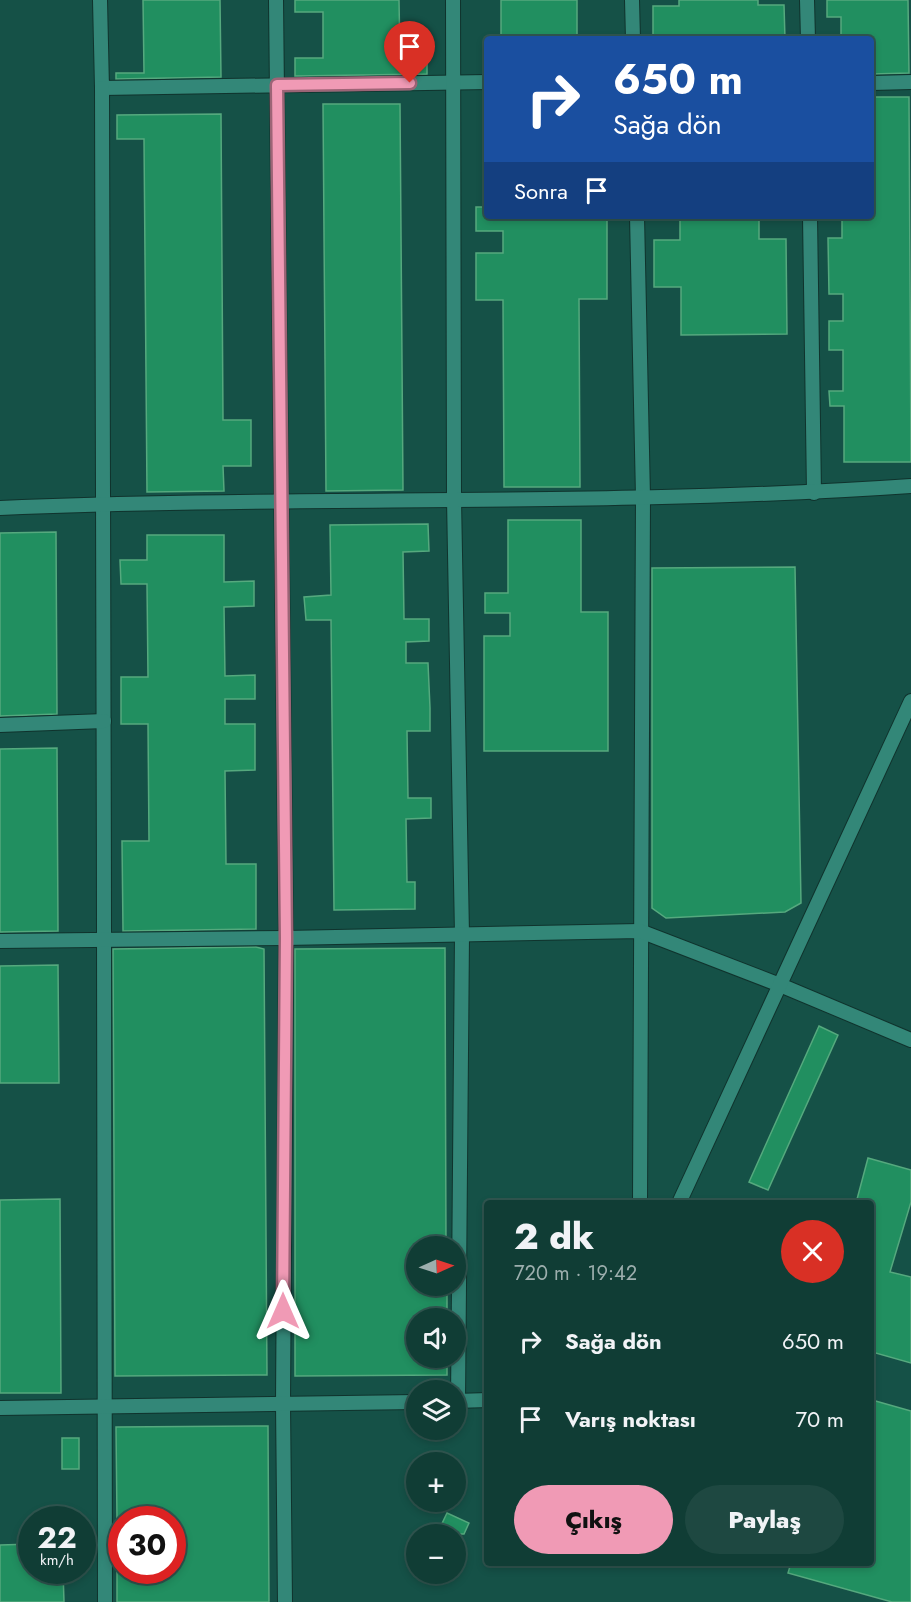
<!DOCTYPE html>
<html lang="tr">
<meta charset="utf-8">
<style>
body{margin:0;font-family:Jost,sans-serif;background:#1e4841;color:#f1f3f6;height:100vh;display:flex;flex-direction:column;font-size:22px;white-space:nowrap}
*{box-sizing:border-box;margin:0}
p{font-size:20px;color:#9caead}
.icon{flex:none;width:33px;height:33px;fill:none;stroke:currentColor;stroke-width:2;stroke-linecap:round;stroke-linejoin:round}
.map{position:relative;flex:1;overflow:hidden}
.details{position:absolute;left:484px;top:1200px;width:390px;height:366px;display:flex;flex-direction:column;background:#103d35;border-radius:6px;box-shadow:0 3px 9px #0003,0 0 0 2px #305650}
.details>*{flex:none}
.guide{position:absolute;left:484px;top:36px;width:390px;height:183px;border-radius:6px;box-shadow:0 3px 9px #0003,0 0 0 2px #305650;background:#1a4fa0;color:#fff;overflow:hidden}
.needle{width:39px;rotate:87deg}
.fabs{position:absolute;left:406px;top:1236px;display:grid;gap:12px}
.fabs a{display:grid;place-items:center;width:60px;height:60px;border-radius:50%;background:#103d35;box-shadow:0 3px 9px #0003,0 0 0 2px #305650;font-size:30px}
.speed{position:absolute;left:18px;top:1506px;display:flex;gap:12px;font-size:30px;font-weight:700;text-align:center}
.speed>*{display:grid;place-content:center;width:78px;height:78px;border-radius:50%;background:#103d35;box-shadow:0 3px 9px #0003,0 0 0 2px #305650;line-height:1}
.speed small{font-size:15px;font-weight:400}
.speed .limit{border:9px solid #d22;background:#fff;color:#111}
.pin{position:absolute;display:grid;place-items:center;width:51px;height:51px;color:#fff;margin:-62px -26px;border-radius:50% 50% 50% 0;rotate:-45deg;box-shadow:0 0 6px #0007}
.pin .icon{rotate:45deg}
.me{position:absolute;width:66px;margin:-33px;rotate:0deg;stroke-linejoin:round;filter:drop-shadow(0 0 4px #0008)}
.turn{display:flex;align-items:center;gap:21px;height:126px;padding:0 30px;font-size:27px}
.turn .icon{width:78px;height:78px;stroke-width:2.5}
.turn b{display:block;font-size:42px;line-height:51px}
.then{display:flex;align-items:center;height:57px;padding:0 30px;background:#0003;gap:12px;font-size:22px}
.round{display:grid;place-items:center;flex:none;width:63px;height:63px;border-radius:32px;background:#1e4841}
.head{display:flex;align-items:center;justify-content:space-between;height:102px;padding:0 30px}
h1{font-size:36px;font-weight:800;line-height:45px}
.button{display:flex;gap:12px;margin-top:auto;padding:12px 30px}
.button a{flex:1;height:69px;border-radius:36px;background:#f09ab5;color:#111;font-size:24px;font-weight:800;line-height:69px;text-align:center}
.button a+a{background:#1e4841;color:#f1f3f6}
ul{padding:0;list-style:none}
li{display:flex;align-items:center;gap:18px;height:78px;padding:0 30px}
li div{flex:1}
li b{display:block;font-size:22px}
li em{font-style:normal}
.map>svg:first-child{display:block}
</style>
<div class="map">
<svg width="911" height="1602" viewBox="0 0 911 1602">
<rect width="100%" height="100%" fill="#155147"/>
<g fill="#218f60" stroke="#55a97e" stroke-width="1.5">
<path d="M143,0H220L221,77L116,79V73H144Z"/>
<path d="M295,0H399L400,57H427V74L295,76V58H323V12H295Z"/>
<rect x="501" y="0" width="76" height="39"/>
<path d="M679,0H758V5H784L785,39H653V6H679Z"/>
<path d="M827,0H908L909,73L872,74V39H841V17H827Z"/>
<path d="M872,97H909L911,462H844V406H830L829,391H843V350H829V321H843V294H829L828,238H842V216H872Z"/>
<path d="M323,104H400L403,490L326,491Z"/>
<path d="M221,114L223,420H251V466H223L224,491L147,492L144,139H117V115Z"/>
<path d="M476,207H488V216H607V299H579L580,487H504L503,300H476V253H503V231H476Z"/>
<path d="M680,216H759V239H786L787,334L681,335V287H654V240H680Z"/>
<path d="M508,520H581V612H608V751H484V636H510V613H485V593H508Z"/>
<path d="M428,524L429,551L403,552L404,619H429V641L406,642V663H428L430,708V731H407L408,798H431V818L406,819L407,882H415V909L334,910L331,620H306L304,597L331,595L330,525Z"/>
<path d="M56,532L57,714L0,716V533Z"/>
<path d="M147,535H224V582L254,581V606L224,607L225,676L255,675V699H225V724H255V770L225,771L226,864H256V929L123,931L122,841H149L148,724H121V677H148L147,584H121L120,560H147Z"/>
<path d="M795,567L801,903L785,912L666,918L652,908V568Z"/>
<path d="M57,748L58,931L0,932V749Z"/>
<path d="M256,947L264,949L267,1375L115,1376L113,949Z"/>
<path d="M445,948L446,1246H417V1286H447V1318H417V1358H447V1375L295,1376V949Z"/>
<path d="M58,965L59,1083H0V966Z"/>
<path d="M819,1026L838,1035L768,1190L749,1182Z"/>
<path d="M868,1158L911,1170V1202L890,1272L911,1277V1363L872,1352V1269L874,1258H872V1203H856Z"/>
<path d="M60,1199L61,1393H0V1200Z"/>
<path d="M872,1400L911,1411V1602H892L788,1573L791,1563H872Z"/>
<path d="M268,1426L269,1602H117V1570H172V1520H117L116,1427Z"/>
<rect x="62" y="1438" width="17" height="31"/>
<path d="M447,1513L469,1523L464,1534H437Z"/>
<path d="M32,1544V1570H63L64,1602H0V1545Z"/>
</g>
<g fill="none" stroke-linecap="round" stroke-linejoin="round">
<g stroke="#10332d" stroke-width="16">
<g id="minor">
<path d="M100,0L102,88L488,82"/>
<path d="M276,0L286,938L283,1404L285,1602"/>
<path d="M453,0L454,499L462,935L458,1401"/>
<path d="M632,0L633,39"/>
<path d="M807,0L808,39"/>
<path d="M872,83L911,82"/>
<path d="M102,88C106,593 102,1097 105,1602"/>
<path d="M637,216L643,497L640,1203"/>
<path d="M810,216L814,493"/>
<path d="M0,508C303,495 608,507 911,486"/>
<path d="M0,725L104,721"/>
<path d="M0,941L286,938L640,931L780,985L911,1040"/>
<path d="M679,1203L911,701"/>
<path d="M456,1401L488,1400"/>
<path d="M0,1408L417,1402"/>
</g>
</g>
<use href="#minor" stroke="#338778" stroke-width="14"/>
</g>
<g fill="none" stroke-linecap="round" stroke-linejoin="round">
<g stroke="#9c6476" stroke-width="15">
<path id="route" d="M283,1311L286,938L277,85L410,83"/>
</g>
<use href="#route" stroke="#f09ab5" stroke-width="10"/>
</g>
</svg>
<div class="fabs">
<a><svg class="needle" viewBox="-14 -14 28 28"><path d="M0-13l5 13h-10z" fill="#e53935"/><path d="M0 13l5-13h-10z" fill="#9caead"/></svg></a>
<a><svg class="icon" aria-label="sound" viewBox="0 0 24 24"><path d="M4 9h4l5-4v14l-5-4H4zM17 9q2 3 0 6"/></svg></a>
<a><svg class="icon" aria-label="layers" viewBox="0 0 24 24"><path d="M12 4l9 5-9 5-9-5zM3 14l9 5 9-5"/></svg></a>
<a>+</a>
<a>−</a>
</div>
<div class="speed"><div>22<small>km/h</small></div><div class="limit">30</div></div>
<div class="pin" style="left:410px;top:83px;background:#d93025"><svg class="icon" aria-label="arrive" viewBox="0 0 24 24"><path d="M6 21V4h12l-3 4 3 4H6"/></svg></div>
<svg class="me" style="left:283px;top:1311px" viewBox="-20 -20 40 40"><path d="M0-17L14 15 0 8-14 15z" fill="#f09ab5" stroke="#fff" stroke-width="4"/></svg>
<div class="guide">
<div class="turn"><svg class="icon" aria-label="right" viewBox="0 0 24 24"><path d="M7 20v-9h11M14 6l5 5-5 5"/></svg><div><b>650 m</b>Sağa dön</div></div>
<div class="then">Sonra<svg class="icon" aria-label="arrive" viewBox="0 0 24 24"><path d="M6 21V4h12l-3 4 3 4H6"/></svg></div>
</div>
<section class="details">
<div class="head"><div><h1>2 dk</h1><p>720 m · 19:42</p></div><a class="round" style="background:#d93025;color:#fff"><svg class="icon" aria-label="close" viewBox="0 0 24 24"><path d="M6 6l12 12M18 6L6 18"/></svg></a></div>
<ul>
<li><svg class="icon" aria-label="right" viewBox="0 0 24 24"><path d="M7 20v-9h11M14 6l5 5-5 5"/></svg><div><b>Sağa dön</b></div><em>650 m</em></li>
<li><svg class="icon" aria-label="arrive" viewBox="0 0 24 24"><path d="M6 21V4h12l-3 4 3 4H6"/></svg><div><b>Varış noktası</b></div><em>70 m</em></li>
</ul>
<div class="button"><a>Çıkış</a><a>Paylaş</a></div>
</section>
</div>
